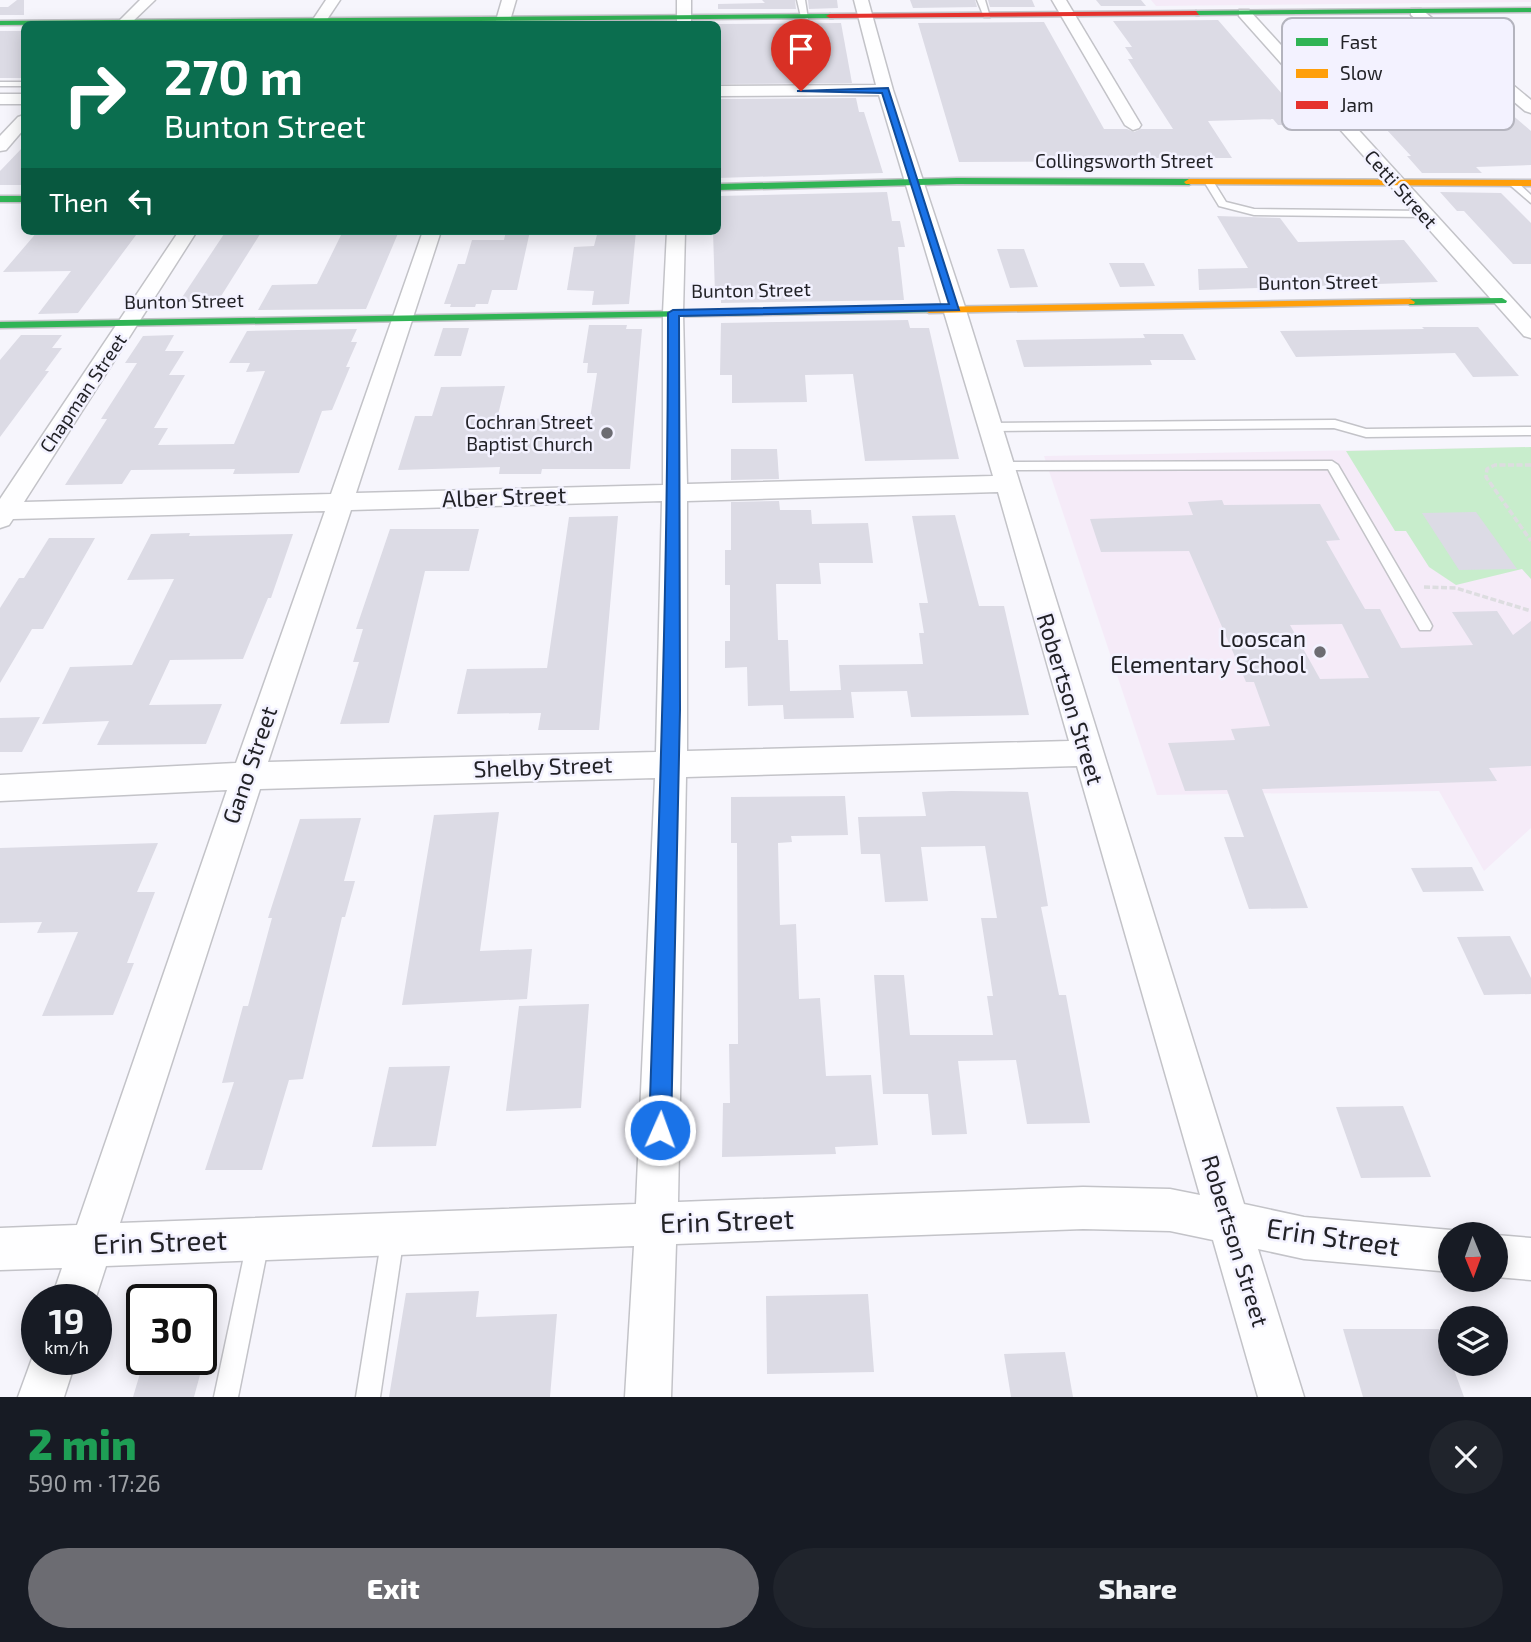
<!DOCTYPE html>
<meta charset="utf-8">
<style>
body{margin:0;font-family:"Exo 2",sans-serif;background:#20242c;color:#f1f3f6;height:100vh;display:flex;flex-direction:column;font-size:26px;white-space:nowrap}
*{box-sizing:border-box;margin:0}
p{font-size:23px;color:#9ea1a6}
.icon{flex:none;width:38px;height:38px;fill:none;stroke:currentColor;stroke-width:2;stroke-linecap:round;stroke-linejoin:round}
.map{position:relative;height:1397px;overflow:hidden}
.drawer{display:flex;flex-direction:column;background:#171b24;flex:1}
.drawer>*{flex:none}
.top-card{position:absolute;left:21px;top:21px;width:700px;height:214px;border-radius:10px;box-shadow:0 4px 18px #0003;background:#0b6e4f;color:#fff;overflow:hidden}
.needle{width:46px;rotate:179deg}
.tools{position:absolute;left:1438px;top:1222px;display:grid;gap:14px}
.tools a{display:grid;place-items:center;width:70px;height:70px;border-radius:50%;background:#171b24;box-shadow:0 4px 18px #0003;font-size:35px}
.speed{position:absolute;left:21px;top:1284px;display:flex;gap:14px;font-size:35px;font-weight:700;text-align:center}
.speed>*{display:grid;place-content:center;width:91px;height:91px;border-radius:50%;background:#171b24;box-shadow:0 4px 18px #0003;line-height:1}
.speed small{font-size:18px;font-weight:400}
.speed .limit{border:4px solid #111;border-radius:10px;background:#fff;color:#111}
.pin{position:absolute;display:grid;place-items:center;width:60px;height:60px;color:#fff;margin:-72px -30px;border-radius:50% 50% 50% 0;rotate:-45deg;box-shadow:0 0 7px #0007}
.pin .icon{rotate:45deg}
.me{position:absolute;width:77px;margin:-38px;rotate:2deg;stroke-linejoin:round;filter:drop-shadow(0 0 5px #0008)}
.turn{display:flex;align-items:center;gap:24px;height:147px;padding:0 28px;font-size:32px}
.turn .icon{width:91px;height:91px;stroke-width:2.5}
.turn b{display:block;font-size:49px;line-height:60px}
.then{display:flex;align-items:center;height:66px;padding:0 28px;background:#0003;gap:14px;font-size:26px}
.round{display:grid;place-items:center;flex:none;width:74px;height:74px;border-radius:37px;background:#20242c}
.headline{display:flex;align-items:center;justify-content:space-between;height:119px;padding:0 28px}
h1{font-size:42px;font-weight:800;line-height:52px;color:#1e9e55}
.button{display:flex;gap:14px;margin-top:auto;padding:14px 28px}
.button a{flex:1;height:80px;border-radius:42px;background:#6c6c72;color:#fff;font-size:28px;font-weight:800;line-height:80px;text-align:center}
.button a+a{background:#20242c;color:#f1f3f6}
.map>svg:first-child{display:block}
</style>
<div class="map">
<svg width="1531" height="1397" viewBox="0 0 1531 1397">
<rect width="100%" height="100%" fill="#f6f5fc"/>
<g fill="#f5ebf8">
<path d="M1151,0H1531V2L1156,6Z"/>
<path d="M1531,447V828L1484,871L1439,791L1157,795L1044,456Z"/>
</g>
<path fill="#c8edcc" d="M1531,447V579L1522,569L1456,585L1429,567L1406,531H1395L1346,451Z"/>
<g fill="#dcdbe5" fill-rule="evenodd">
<path d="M17,0H24V15H0V7H8Z"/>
<path d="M762,0H795L796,9H718V4L765,3Z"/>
<path d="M808,0H837L838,8L809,9Z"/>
<path d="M910,0H975L977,7L913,8Z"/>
<path d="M988,0H1032L1035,7H990Z"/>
<path d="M1096,0H1141L1146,6H1101Z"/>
<path d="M1218,20L1309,125H1278L1273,119L1208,121L1232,158H1144L1145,161L959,162L918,23L1044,22L1104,129H1127L1134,132L1141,129H1173L1128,59H1133L1125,47H1132L1113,21Z"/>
<path d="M1399,20L1480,95H1489L1531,131V165L1476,167L1482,173H1422L1407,156H1411L1286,21Z"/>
<path d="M841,23L852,83L718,84V24Z"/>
<path d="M24,31V78H0V31Z"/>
<path d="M718,99L856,98L859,112H864L883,173L718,178Z"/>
<path d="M24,146V185H0V171Z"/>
<path d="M887,192L892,221H900L905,247H898L904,300L721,303V294H715L713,231H718V196Z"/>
<path d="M1440,192L1501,193L1531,223V264H1513L1464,211H1457Z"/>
<path d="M1217,216L1280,218L1298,242L1404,240L1438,282L1199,290L1198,269L1248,268Z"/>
<path d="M38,231H139L78,313L38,314L71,271L3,272Z"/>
<path d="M226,231H262L218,301L179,302Z"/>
<path d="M343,231H399L366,309L258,310L272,285L317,284Z"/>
<path d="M506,231H530L517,290H492L488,304H476L475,307H450L451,304H444L458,264H465L472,240H504Z"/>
<path d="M598,231H636L629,304L592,305L594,291L567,290L574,247L594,246Z"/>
<path d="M997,249H1024L1038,287L1010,288Z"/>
<path d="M1109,263H1144L1155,286L1120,287Z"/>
<path d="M908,320L910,328H929L959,459L865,461L853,374L805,375L807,402L732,403V375H720L721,323Z"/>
<path d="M589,325H627L626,329H642L630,469H542L541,474H499L500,467L398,470L415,416H432L441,387L505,386L497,419L590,418L597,373H587L588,363H583Z"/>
<path d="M1422,327H1478L1519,376L1473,377L1455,353L1296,357L1280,331L1424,329Z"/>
<path d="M443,328H469L461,356H434Z"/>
<path d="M357,329L351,342H357L346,367H350L332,410L322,411L299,473L233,474L235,469L131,470L122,484L65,485L107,419H101L137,363H125L143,336L174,335L165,351H184L169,375H185L154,428H168L158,445L234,444L265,371L246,372L250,363H229L247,331Z"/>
<path d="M1143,334H1183L1196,360H1150L1152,365L1024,367L1016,340L1145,338Z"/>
<path d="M21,335H62L52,348H62L45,371H49L0,437V360Z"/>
<path d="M731,449H777L779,479L731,480Z"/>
<path d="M1222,500L1224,505L1320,504L1340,540L1326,541L1365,609H1380L1401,648L1473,645L1452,612L1497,611L1513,635L1531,621V766L1489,768L1497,781L1262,789L1308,908L1249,909L1224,837H1244L1227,790L1185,791L1168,743L1235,740L1231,729L1270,726L1254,682H1246L1189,551L1101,552L1090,519L1193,515L1188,502ZM1342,624L1369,678L1320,679L1290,625Z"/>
<path d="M779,501L780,510H811L812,524L868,523L873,563H819L821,584H776L778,640H788L790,691L841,690L839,665L923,664L919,633H924L919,603H928L912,516L955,515L979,606H1004L1029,715L911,717L907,691L851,692L854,718L784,719L783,705L748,706L747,667L725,668V641H730V585H725V550H731V502Z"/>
<path d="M1476,512L1517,569L1459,570L1422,513Z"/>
<path d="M618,516L599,730H538L541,713L457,714L467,669L547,668L569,517Z"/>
<path d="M390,529H479L469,571H425L389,723L340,724L359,662H353L363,629H356Z"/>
<path d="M190,533L189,536L293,534L271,598H268L243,659L170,660L149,705L222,704L206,744L97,745L109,721L42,724L70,667L132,665L174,579L127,580L151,534Z"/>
<path d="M49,538H95L43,629H32L0,683V608L19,578H24Z"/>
<path d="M40,717L22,752H0V718Z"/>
<path d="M952,791L1028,792L1048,906L1041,907L1059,995H1066L1090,1123L1027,1124L1016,1060L958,1061L967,1134L932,1135L928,1094H883L874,975H904L910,1035H993L987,996H993L981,918H997L985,846L921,847L928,901L885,902L880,854H861L858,817L926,816L922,792Z"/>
<path d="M845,796L848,835L791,836L792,842L778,843L780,925L796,924L799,999L820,998L826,1076L871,1075L878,1145L835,1147L836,1154L722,1157L723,1103H730L729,1044H738L737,843H731V797Z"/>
<path d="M499,812L480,951L532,949L527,999L402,1005L434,815Z"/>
<path d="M361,818L344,881H355L345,917H342L303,1079L289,1080L262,1170H205L234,1082L222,1083L243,1006H248L272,918H268L300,819Z"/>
<path d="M158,843L137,892H155L127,963H134L113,1015L42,1016L78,932L37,933L42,922L0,923V848Z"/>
<path d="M1472,867L1484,891L1423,892L1411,868Z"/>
<path d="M1510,936L1531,978V994L1484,995L1457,937Z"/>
<path d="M589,1004L581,1108L506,1111L519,1006Z"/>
<path d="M450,1066L436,1146L372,1147L389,1067Z"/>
<path d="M1403,1106L1431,1177L1361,1178L1336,1107Z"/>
<path d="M479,1291L476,1317L557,1314L550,1397H389L406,1293Z"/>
<path d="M868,1294L874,1372L767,1374L766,1296Z"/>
<path d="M1343,1329H1439L1464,1397H1363Z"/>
<path d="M1065,1352L1073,1397H1011L1004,1354Z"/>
<path d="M144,1360H204L194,1397H133Z"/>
</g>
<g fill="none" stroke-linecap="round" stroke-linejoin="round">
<g stroke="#c3c3c8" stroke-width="3">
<g id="lane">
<path d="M797,0H805L808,19L801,17Z"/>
<path d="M977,0H985L990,17H984Z"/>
<rect x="0" y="82" width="24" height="4"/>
<path d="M1207,181H1213L1226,202L1254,209L1424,211L1429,214L1424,217L1254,215L1219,206L1205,183Z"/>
<path d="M1510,181H1516L1531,195V203L1510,185Z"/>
<path d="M1335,420L1366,429L1531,427V435L1366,437L1334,428L991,431L985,427L991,423Z"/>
<path d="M1332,461L1338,465L1430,622L1432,626L1430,630H1420L1328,469L1002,470L996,466L1002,462Z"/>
<path d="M393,1225L401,1228L404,1236L380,1397H356L382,1236L385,1228Z"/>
<path d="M258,1231L266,1234L269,1242L238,1397H214L247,1242L250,1234Z"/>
</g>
</g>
<g stroke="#c3c3c8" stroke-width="3">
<g id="street">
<path d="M140,0H155L130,24H116Z"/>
<path d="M326,0H340L324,24H310Z"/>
<path d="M502,0H516L509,24H495Z"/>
<rect x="677" y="0" width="14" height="24"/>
<path d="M854,0H868L893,90L965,307L1244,1204L1304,1217L1451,1230L1461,1234H1451V1272L1304,1259L1258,1249L1304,1397H1258L1213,1240L1170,1231L1083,1229L676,1244L671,1397H625L634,1246L106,1266L95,1300H51L62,1268L0,1270V1228L77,1225L227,790L0,801V775L236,763L325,511L13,519L9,525L0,528V499L179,231H197L24,502L331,494L423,231H441L356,493L663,485V313L667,231H685L683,313L687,484L993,476L879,95L718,96V86L876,85ZM998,492L1069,741L687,751V501ZM662,501L656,752L268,762L351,510ZM1077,766L1200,1195L1170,1189L1083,1187L678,1202L686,777ZM655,778L636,1204L120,1223L260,789Z"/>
<path d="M1052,0H1066L1141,125L1139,128L1133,130L1125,125Z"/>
<path d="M1411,9H1421L1531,100V113L1525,111L1411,15Z"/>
<path d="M1239,10H1249L1531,319V338L1524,336L1239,16Z"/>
<rect x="0" y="94" width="24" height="10"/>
<path d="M24,115V129L6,150L0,151V136L18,117Z"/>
<path d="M1496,1235L1531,1238V1280L1496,1277Z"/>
<path d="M37,1345V1360H76L64,1397H18Z"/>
</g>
</g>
<g stroke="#c3c3c8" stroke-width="3">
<g id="fast">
<path d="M1531,8V12L1196,15L1192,13L1196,11Z"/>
<path d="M830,14L833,18L0,25V21Z"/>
<path d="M957,178L1189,179L1194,182L1189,185L957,184L718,190V184Z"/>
<rect x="0" y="196" width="24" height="6"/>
<path d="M1502,298L1507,301L1506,303L1410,305L1405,302L1410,299Z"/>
<path d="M929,307L934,310L933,312L0,328V322Z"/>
</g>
</g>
<g stroke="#c3c3c8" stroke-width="3">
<g id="slow">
<path d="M1189,179L1531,180V186L1186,184L1184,182Z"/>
<path d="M1410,299L1415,302L1414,304L929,313L924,310L929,307Z"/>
</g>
</g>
<g stroke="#c3c3c8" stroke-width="3">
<path id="jam" d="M1196,11L1199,15L830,18L826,16L830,14Z"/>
</g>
<g stroke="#dddde0" stroke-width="3.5" stroke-dasharray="6 2.5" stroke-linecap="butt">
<path d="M1531,465H1495L1487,469L1486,477L1531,541"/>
<path d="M1424,587L1456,588L1531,611"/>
</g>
<use href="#lane" fill="#fefeff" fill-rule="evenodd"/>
<use href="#street" fill="#fefeff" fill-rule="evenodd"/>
<use href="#fast" fill="#30b455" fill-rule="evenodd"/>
<use href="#slow" fill="#ff9f0a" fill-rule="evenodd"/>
<use href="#jam" fill="#e5322d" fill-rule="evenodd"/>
</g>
<path fill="#1a73e8" stroke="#114b97" stroke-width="2" d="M888,88L959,310L679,316L680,709L671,1130L668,1138L660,1141L653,1138L649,1130C658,858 668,585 668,313L673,310L949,304L882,93L797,91Z"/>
<g fill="#6c6c72" stroke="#f3f2ff" stroke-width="2.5">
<circle cx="607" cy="433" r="7"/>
<circle cx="1320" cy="652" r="7"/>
</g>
<g text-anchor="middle" stroke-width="5" stroke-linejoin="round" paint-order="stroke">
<g font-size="19" fill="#222227" stroke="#f3f2ff">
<text x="1124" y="168">Collingsworth Street</text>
<text transform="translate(1401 189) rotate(48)" y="7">Cetti Street</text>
<text transform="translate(1318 282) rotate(-1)" y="7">Bunton Street</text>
<text transform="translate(751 290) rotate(-1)" y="7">Bunton Street</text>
<text transform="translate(184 301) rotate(-1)" y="7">Bunton Street</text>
<text transform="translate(83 393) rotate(-56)" y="7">Chapman Street</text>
</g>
<g font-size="19" fill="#222227" stroke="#f3f2ff" text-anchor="end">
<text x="593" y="429">Cochran Street<tspan x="593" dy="22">Baptist Church</tspan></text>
</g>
<g font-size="23" fill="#222227" stroke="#f3f2ff">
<text transform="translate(504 497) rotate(-2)" y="8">Alber Street</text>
<text transform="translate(1070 699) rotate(73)" y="8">Robertson Street</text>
<text transform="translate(250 765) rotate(-71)" y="8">Gano Street</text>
<text transform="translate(543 767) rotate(-2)" y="8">Shelby Street</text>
<text transform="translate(1235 1241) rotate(73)" y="8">Robertson Street</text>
</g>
<g font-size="23" fill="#222227" stroke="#f3f2ff" text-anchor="end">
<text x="1306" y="647">Looscan<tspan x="1306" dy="26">Elementary School</tspan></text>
</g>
<g font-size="28" fill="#222227" stroke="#f3f2ff">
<text transform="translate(727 1221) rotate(-2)" y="10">Erin Street</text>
<text transform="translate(1333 1237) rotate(8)" y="10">Erin Street</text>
<text transform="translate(160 1242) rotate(-2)" y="10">Erin Street</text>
</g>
</g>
<rect x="1282" y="18" width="232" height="112" rx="10" fill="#f3f2ff" stroke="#b4b4be" stroke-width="2"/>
<rect x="1296" y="38" width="32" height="8" fill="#30b455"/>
<rect x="1296" y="69" width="32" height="9" fill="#ff9f0a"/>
<rect x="1296" y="101" width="32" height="8" fill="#e5322d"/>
<g font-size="19" fill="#222227">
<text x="1340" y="49">Fast</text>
<text x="1340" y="80">Slow</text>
<text x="1340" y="112">Jam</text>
</g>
</svg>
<div class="tools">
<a><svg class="needle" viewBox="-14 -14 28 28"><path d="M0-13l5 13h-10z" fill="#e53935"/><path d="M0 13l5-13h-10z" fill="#9ea1a6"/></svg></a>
<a><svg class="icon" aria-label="layers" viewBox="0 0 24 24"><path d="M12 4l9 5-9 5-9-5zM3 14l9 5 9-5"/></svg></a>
</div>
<div class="speed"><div>19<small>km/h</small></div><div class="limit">30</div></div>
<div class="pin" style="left:801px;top:91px;background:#d93025"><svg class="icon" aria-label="arrive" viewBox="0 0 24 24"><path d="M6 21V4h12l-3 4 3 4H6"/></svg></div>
<svg class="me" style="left:660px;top:1130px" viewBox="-20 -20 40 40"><circle r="17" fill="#1a73e8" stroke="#fff" stroke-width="3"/><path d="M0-11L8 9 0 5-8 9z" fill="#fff"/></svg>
<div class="top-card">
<div class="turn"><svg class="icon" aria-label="right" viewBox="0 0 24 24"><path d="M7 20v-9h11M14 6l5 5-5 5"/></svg><div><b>270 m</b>Bunton Street</div></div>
<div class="then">Then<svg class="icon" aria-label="left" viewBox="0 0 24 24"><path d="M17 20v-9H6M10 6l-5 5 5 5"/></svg></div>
</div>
</div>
<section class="drawer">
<div class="headline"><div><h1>2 min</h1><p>590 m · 17:26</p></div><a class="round"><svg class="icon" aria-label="close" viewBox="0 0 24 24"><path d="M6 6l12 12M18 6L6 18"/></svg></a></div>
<div class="button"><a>Exit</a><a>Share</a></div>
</section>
